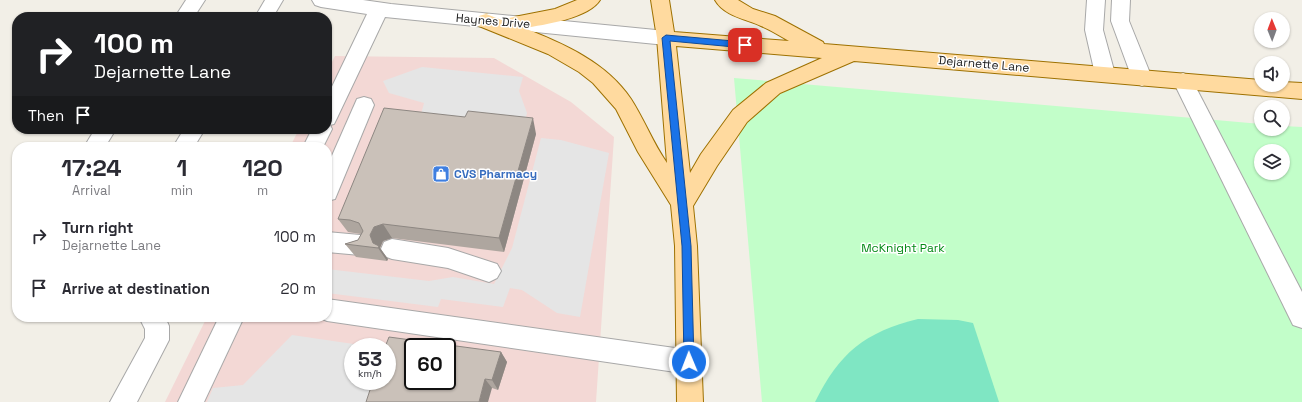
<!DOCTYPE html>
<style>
body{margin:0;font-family:"Space Grotesk",sans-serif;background:#f7f7f7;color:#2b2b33;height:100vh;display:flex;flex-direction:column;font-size:15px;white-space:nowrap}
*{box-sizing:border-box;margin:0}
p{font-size:13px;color:#7c7c81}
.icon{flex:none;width:22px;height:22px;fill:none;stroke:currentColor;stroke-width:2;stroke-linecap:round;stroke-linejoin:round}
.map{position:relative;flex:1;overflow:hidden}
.side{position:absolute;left:12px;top:142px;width:320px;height:180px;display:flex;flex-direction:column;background:#fff;border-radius:16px;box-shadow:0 1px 3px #0004}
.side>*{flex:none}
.banner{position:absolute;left:12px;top:12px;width:320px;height:122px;border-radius:16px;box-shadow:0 1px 3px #0004;background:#202124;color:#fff;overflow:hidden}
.needle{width:26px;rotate:359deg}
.tools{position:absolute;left:1254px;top:12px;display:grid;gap:8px}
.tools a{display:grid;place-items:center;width:36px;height:36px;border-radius:50%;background:#fff;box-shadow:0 1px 3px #0004;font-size:20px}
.speed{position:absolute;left:344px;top:338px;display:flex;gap:8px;font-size:20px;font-weight:700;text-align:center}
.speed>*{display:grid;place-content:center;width:52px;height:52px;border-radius:50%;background:#fff;box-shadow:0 1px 3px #0004;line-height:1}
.speed small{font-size:10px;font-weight:400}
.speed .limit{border:2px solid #111;border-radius:6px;background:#fff;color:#111}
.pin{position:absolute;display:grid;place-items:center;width:34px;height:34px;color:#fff;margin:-17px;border-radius:8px;box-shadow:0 2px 6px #0006}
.me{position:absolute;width:44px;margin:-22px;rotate:359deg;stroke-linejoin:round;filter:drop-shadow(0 0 3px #0008)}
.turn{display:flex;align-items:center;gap:14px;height:84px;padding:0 16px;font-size:18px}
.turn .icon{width:52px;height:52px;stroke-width:2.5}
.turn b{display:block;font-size:28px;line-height:34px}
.then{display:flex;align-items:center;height:38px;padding:0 16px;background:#0003;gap:8px;font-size:15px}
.eta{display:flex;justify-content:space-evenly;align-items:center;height:68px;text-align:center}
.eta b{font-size:24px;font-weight:700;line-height:28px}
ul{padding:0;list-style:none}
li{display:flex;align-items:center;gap:12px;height:52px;padding:0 16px}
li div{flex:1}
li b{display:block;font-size:15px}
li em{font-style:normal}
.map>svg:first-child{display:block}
</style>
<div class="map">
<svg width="1302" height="402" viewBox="0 0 1302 402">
<rect width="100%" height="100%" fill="#f2efe7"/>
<path fill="#f3d8d5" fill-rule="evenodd" d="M335,56L494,58L571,102L614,137L596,402H165L207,317H327V147H290L299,129H327V72ZM353,347H387V381H353ZM413,347H447V381H413Z"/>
<path fill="#c2fec9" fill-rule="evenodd" d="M734,78L1261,124V129H1283V126L1302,127V402H762ZM1261,151H1283V173H1261Z"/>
<path fill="#7fe6c3" d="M918,319L958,320L973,323L999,402H815C839,353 865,332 918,319Z"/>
<g fill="#e5e5e5">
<path d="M422,67L523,77L519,91L527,113L523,130L420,118L424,103L389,93L383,81Z"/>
<path d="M541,138L561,140L609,153L580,317L557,313L522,290L510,288L503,307L441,299L438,307L327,293V269L429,281L453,277L494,284L512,248Z"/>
<path d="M292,335L374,347H353V381H378L371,402H207L213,388L243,385Z"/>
</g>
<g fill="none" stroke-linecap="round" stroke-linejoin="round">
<g stroke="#a8a8a8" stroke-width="2">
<g id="minor">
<path d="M186,0H205L194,17H175Z"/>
<path d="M265,0H283L273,17H255Z"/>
<path d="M312,0H363L391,4L666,31L673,33L675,38L673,43L666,45L385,17L337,118L334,124L330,125L332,129L323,147H303L312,129H327V97L367,14L321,7L315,5Z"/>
<path d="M1087,0H1105L1103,30L1115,74L1112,79L1105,82L1098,79L1095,74L1085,30Z"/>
<path d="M1112,0H1130L1129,21L1152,78L1149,83L1142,86L1135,83L1132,78L1111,21Z"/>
<path d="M1183,73L1190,76L1302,292V328L1293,325L1173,81L1176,76Z"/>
<path d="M364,97L371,99L374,105L335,199L327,201V167L357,99Z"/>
<path d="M95,129H116L105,147H84Z"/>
<path d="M184,129H205L194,147H173Z"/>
<path d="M327,232L360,235L368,238L371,245L368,252L360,255L327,252Z"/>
<path d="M392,239L448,248L497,264L501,271L497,278L489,282L448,268L392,259L384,256L381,249L384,242Z"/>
<path d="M327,299L689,350L698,353L701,362L698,371L689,374L327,321L318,317H327Z"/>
<path d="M139,317H165L169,326V340L137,402H110L145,338V329Z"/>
<path d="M219,317H244L204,402H178Z"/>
</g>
</g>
<g stroke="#9e7100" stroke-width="2">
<path id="major" d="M577,0H600C589,18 544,25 524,28C564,44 606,62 631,99C644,119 653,143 667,163L657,38L651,0H669L674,32L789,41C780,36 771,30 761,26C746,19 724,16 715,0H738L753,9L775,16L823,42L824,44L1261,80V85H1283V82L1302,83V99L854,61L780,93L747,122L717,166L693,206L697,246L703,402H677L675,246L671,205L638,152L616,109L593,83L579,72L548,54L479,26L477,21L479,16L486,14L507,22L509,18L555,9ZM676,46L822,58L766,83L733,110L701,154L690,173Z"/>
</g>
<use href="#minor" fill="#fff" fill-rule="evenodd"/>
<use href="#major" fill="#ffda9f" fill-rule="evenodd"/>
</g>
<g fill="#aea69f">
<path d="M536,134L504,252L392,238L383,241L380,248L388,259L387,261L356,257L345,244L358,240L361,234L348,232L338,219Z"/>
<path d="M501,352L507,362L498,390L492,388L366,402Z"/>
</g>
<g fill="#8d8782">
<path d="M533,118L536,134L504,252L499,238Z"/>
<path d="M383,224L392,238L383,241L380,248L388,259L387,261L378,248L373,243L370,235L374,227Z"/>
<path d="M501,352L507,362L498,390L492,380Z"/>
<path d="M485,379L492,388L488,402H479Z"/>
</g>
<g fill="#cac1b9" stroke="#8d8782" fill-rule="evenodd">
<path d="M384,108L465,117L468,111L533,118L499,238L383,224L374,227L370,235L373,243L379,246L378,248L345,244L358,240L363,231L359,223L350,220L338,219Z"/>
<path d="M389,337L501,352L492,380L485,379L479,402H366L373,381H387V347H385ZM413,347H447V381H413Z"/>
</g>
<path fill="#1a73e8" stroke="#114b97" d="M666,35L745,42L749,45L745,48L670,41L691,246L694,362L693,365L689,367L685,365L684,362L682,246L662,38Z"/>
<defs>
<g id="shop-square" transform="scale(0.9)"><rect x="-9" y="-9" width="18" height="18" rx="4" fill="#3f7fe0" stroke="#fff"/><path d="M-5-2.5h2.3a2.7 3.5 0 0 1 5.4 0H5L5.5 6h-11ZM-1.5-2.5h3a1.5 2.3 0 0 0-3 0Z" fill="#fff"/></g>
</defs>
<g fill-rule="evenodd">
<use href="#shop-square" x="441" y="174"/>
</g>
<g text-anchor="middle" stroke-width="3" stroke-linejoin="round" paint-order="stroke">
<g font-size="12" fill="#212121" stroke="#fff">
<text transform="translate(493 21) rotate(5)" y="4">Haynes Drive</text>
<text transform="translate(984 64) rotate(5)" y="4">Dejarnette Lane</text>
</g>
<g font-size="12" font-weight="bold" fill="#366cbe" stroke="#fff" text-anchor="start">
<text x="454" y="178">CVS Pharmacy</text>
</g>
<g font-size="12" fill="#038a15" stroke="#fff">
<text x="903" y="252">McKnight Park</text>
</g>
</g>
</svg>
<div class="tools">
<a><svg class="needle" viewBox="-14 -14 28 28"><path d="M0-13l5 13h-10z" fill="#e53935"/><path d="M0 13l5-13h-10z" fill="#7c7c81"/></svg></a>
<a><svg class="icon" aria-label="sound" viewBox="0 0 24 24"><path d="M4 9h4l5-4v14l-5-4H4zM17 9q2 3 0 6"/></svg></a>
<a><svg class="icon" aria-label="search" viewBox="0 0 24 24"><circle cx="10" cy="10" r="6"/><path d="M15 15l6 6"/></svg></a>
<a><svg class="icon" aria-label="layers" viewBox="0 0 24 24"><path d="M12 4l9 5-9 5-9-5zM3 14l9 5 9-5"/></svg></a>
</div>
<div class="speed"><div>53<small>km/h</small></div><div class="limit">60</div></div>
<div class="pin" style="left:745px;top:45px;background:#d93025"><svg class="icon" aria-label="arrive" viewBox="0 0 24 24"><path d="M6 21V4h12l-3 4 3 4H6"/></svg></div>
<svg class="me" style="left:689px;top:362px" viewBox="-20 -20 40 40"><circle r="17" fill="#1a73e8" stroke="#fff" stroke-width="3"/><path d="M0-11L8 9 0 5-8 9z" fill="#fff"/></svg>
<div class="banner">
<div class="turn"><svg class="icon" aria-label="right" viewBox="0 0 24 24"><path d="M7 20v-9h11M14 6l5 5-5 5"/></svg><div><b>100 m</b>Dejarnette Lane</div></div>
<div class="then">Then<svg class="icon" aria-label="arrive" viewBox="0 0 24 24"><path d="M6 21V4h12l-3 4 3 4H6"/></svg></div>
</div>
<section class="side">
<div class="eta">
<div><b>17:24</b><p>Arrival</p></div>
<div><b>1</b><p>min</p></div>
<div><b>120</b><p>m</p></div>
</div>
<ul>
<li><svg class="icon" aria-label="right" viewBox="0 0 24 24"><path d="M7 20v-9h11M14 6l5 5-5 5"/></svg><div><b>Turn right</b><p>Dejarnette Lane</p></div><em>100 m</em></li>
<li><svg class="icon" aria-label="arrive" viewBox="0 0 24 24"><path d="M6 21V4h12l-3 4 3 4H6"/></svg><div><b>Arrive at destination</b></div><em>20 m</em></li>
</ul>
</section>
</div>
